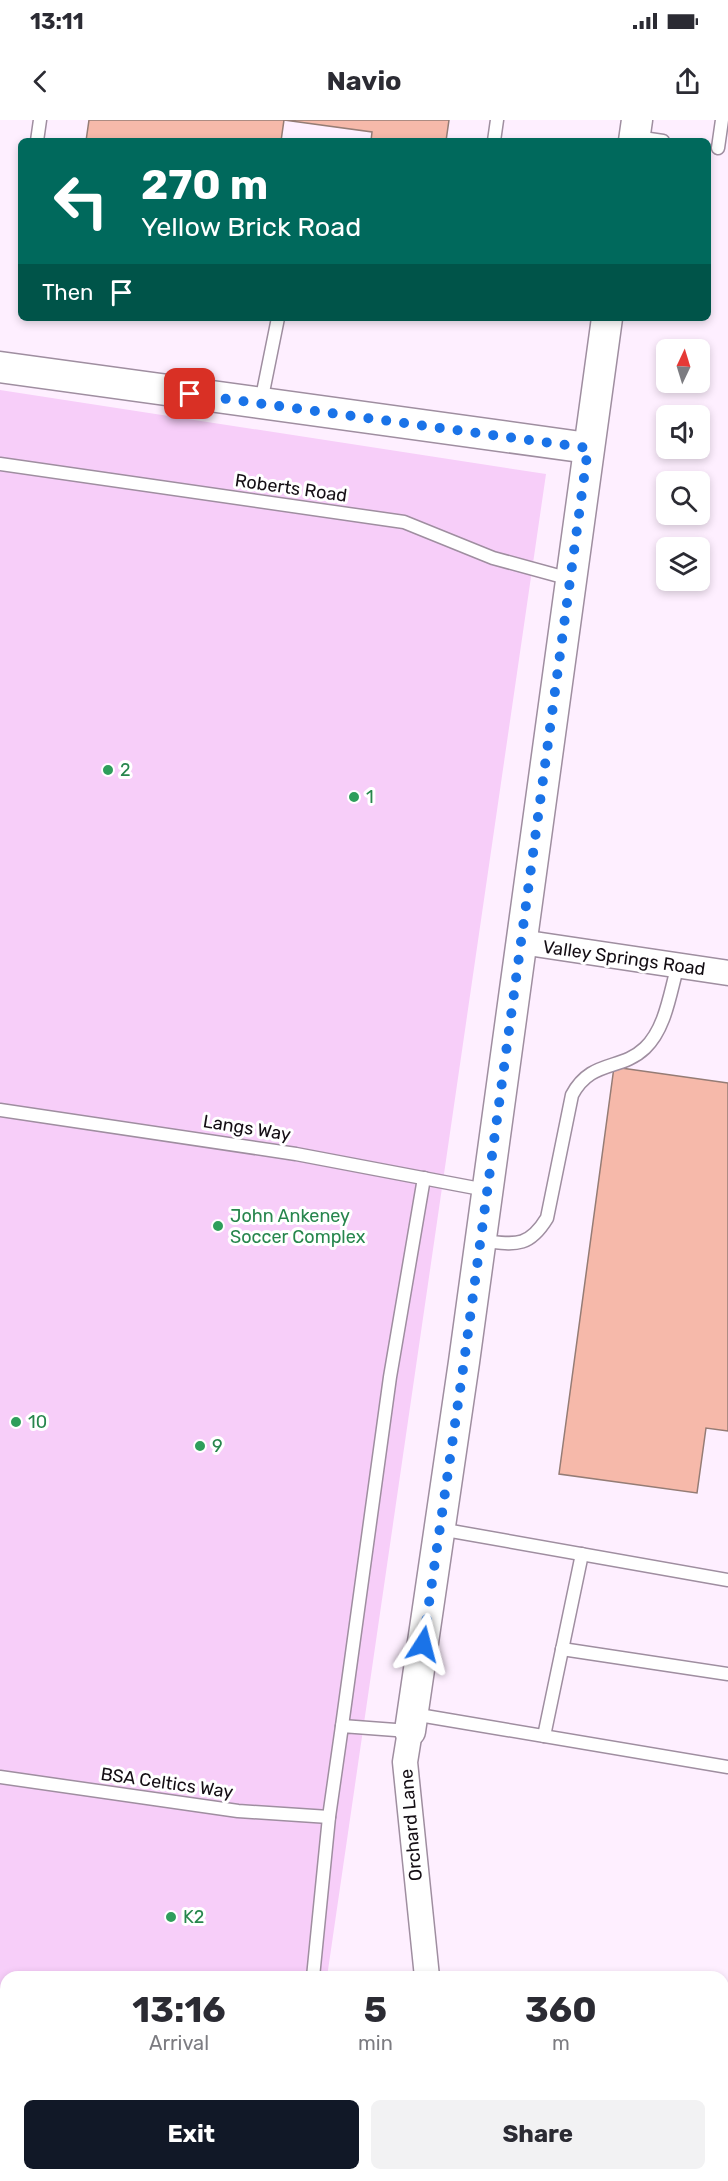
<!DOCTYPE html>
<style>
body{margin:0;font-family:Rubik,sans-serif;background:#f2f2f3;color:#2b2b33;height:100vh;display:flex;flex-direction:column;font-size:22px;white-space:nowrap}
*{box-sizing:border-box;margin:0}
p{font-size:20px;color:#7c7c81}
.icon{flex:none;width:33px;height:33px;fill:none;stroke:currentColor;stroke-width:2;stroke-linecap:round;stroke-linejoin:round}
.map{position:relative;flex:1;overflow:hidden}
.sheet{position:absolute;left:0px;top:1851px;width:729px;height:210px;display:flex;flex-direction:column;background:#fff;border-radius:18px 18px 0 0;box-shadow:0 3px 9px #0003}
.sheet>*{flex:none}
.guide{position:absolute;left:18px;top:18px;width:693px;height:183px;border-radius:9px;box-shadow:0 3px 9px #0003;background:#00695c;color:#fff;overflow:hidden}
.needle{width:39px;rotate:4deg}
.tools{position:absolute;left:656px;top:219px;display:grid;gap:12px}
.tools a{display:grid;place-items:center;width:54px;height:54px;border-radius:9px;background:#fff;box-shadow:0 3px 9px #0003;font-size:30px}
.pin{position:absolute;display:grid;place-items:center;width:51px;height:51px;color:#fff;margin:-26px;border-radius:12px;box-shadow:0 3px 9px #0006}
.me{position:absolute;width:66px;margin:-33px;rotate:9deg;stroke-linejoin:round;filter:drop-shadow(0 0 4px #0008)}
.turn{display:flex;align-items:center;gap:21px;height:126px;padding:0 24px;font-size:27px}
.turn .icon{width:78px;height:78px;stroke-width:2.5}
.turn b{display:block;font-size:42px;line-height:51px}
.then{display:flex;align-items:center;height:57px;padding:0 24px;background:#0003;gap:12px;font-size:22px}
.eta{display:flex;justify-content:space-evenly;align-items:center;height:102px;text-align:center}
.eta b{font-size:36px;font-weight:700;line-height:42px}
.button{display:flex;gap:12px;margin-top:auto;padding:12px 24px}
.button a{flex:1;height:69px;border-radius:9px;background:#111827;color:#fff;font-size:24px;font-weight:700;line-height:69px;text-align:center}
.button a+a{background:#f2f2f3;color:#2b2b33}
.status{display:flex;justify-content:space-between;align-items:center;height:42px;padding:0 30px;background:#fff;direction:ltr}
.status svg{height:16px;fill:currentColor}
header{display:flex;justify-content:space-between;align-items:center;height:78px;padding:0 24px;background:#fff;font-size:27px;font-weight:700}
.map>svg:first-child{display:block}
</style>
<div class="status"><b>13:11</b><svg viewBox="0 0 49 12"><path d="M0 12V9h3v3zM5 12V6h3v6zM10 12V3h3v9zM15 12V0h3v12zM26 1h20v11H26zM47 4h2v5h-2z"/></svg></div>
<header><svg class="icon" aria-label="back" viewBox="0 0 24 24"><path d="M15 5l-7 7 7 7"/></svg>Navio<svg class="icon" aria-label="share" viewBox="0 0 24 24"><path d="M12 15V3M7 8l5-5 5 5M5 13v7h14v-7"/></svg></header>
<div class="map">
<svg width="728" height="2061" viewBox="0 0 728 2061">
<rect width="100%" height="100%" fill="#feefff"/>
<path fill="#f7cef9" d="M0,270L546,354L327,1857H6V2055H298L297,2061H0Z"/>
<g fill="#f6b9aa" stroke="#957c75" stroke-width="1.5">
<path d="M89,0H449L446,21L413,19L412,21H371L372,12L284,0L281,21H86Z"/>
<path d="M614,947L728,963V1311L706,1308L697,1373L559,1354Z"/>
</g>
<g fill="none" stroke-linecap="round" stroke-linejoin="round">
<g stroke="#9f8ea0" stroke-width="15">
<g id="service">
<path d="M636,17L663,21"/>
<path d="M37,21L40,0"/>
<path d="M494,21L497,0"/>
<path d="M718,28L722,0"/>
<path d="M261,282L278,198"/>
<path d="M0,344L404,402L493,438L570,459"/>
<path d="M0,990L296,1034L486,1070"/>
<path d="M482,1121C514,1124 528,1129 547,1098L572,975C591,939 621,951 645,928C666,908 670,872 678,845"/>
<path d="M440,1409L728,1460"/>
<path d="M562,1529L728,1554"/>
<path d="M413,1594L728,1647"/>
<path d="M342,1606L390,1257L424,1058"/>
<path d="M544,1616L582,1434"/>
<path d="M0,1657L238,1691L329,1697"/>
<path d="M313,1857L329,1697L342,1606L409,1611"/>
<path d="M287,2061L288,2055"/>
</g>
</g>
<g stroke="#9f8ea0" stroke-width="27">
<g id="minor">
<path d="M521,822L728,853"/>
<path d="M410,1611L405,1642L427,1857"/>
<path d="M450,2055V2061"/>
</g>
</g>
<g stroke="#9f8ea0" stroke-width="33">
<g id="tertiary">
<path d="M634,21L637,0"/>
<path d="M0,247L588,328"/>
<path d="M410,1611L464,1242L607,198"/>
</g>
</g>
<use href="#service" stroke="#fff" stroke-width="12"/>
<use href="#minor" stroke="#fff" stroke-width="24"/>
<use href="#tertiary" stroke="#fff" stroke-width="30"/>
</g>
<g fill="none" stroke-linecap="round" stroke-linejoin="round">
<path stroke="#1a73e8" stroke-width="10" stroke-dasharray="0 18" d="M190,274L588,328L464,1242L423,1524"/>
</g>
<g fill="#2e9e5b" stroke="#fff" stroke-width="2">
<circle cx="108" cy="650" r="6"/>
<circle cx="354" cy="677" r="6"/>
<circle cx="218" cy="1106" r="6"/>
<circle cx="16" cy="1302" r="6"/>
<circle cx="200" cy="1326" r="6"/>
<circle cx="171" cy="1797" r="6"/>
</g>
<g text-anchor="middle" stroke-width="6" stroke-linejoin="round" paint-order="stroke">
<g font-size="18" fill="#140e14" stroke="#fff">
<text transform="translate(291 368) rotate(8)" y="6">Roberts Road</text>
<text transform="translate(624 838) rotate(8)" y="6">Valley Springs Road</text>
<text transform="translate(247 1008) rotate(9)" y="6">Langs Way</text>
<text transform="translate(167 1663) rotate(8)" y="6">BSA Celtics Way</text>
<text transform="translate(411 1705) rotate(-95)" y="6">Orchard Lane</text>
</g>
<g font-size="18" fill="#27864d" stroke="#fff" text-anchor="start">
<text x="120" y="656">2</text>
<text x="366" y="683">1</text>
<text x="230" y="1102">John Ankeney<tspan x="230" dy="21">Soccer Complex</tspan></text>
<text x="28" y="1308">10</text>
<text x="212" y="1332">9</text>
<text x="183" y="1803">K2</text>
</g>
</g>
</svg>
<div class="tools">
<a><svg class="needle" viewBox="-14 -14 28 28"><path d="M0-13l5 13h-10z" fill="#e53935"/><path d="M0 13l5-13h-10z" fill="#7c7c81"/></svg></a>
<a><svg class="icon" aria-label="sound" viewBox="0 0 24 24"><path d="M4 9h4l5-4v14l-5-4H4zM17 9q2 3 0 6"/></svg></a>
<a><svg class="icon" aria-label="search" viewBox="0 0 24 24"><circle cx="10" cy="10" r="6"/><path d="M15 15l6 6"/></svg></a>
<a><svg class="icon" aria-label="layers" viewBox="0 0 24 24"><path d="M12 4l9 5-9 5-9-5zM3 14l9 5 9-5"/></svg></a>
</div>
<div class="pin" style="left:190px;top:274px;background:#d93025"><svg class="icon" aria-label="arrive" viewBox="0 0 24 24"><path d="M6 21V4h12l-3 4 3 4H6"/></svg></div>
<svg class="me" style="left:423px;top:1524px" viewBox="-20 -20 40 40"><path d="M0-17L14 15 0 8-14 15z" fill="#1a73e8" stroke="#fff" stroke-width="4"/></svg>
<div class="guide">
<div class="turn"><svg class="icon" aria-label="left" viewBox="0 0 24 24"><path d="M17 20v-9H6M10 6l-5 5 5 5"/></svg><div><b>270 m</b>Yellow Brick Road</div></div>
<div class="then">Then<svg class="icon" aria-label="arrive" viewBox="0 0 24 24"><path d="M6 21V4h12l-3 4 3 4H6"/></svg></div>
</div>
<section class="sheet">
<div class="eta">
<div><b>13:16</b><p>Arrival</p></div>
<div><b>5</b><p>min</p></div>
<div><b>360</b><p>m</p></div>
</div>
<div class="button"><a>Exit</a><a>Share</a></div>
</section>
</div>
